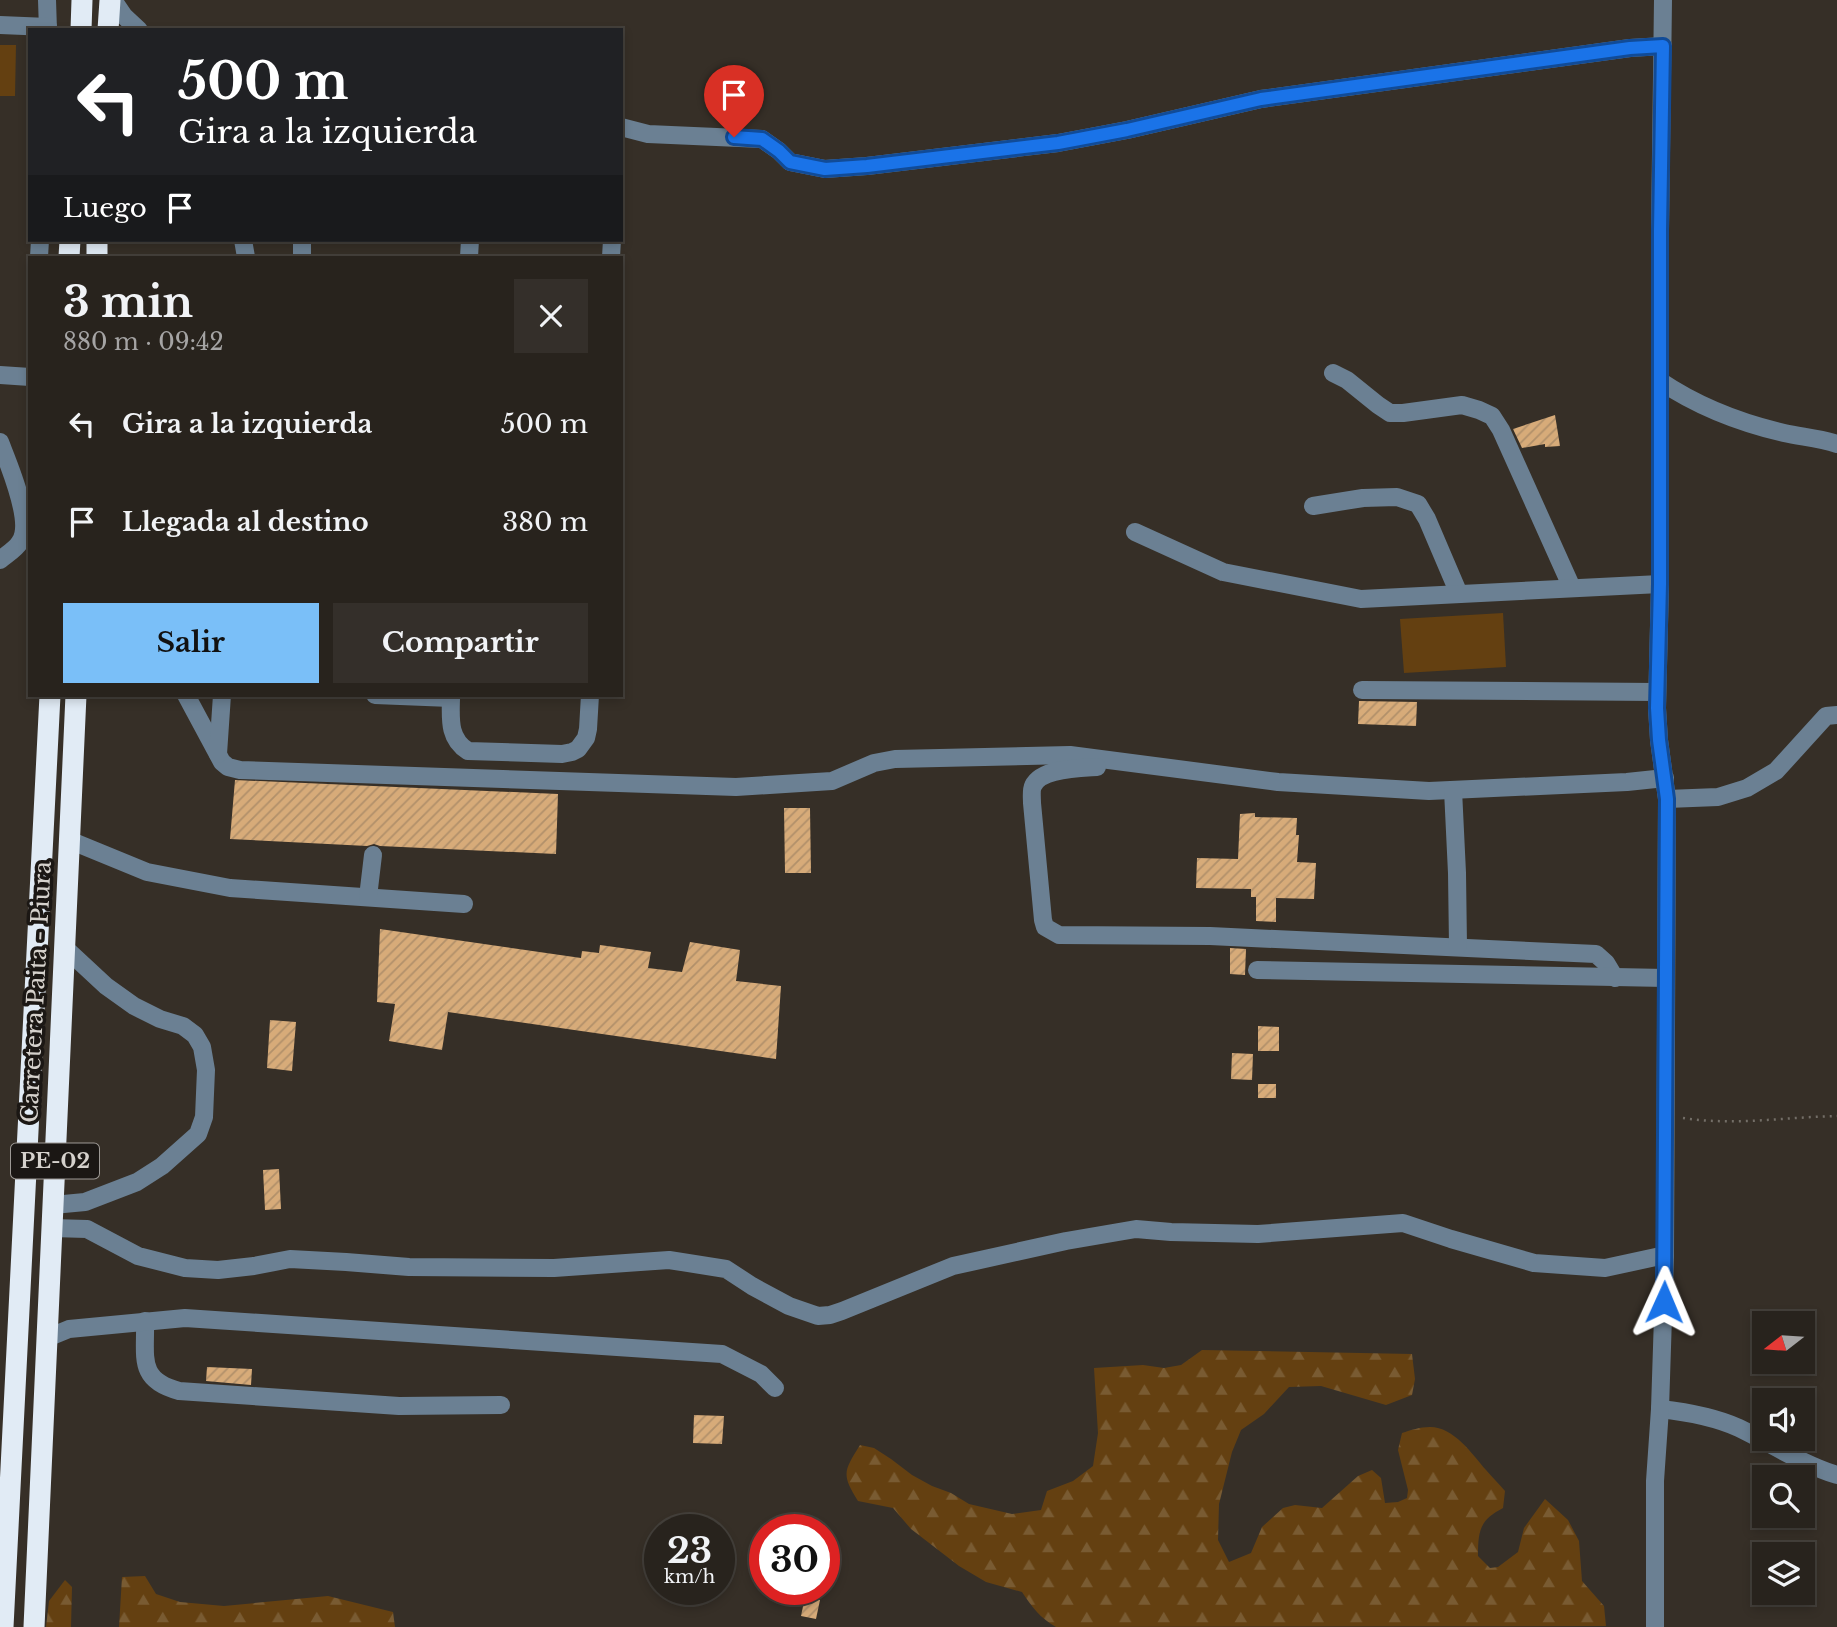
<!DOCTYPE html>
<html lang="es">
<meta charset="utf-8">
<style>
body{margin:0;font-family:"Libre Baskerville",serif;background:#342f2a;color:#f1f3f6;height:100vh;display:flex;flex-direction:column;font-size:26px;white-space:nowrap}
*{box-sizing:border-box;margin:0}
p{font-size:23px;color:#a5a4a4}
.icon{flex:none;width:38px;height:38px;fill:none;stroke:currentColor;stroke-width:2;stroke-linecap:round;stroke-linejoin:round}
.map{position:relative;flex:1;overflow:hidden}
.drawer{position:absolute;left:28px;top:256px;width:595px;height:441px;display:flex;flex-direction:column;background:#28231d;border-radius:0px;box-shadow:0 4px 10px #0003,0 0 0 2px #44403b}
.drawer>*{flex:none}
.top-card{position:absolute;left:28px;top:28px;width:595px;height:214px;border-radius:0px;box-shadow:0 4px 10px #0003,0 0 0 2px #44403b;background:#202124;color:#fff;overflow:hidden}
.needle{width:46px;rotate:253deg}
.buttons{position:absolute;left:1752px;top:1311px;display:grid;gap:14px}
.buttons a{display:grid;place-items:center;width:63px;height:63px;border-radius:0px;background:#28231d;box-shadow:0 4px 10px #0003,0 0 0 2px #44403b;font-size:35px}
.speed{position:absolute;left:644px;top:1514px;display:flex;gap:14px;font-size:35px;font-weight:700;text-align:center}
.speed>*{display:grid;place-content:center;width:91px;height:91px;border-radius:50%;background:#28231d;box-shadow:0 4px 10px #0003,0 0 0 2px #44403b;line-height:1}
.speed small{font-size:18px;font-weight:400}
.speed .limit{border:10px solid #d22;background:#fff;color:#111}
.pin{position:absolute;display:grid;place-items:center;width:60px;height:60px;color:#fff;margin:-72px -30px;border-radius:50% 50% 50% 0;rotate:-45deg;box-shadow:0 0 7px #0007}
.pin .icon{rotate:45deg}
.me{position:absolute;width:77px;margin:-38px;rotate:1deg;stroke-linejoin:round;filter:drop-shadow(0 0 5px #0008)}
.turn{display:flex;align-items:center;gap:24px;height:147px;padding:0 35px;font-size:32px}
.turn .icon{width:91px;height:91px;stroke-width:2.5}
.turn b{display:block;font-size:49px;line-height:60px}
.then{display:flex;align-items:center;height:66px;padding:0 35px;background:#0003;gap:14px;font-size:26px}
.round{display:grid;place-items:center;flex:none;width:74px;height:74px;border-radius:0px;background:#342f2a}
.head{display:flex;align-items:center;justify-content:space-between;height:119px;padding:0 35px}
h1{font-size:42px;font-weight:700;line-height:52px}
.action{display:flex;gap:14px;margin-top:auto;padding:14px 35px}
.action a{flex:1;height:80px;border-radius:0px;background:#7abff8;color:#111;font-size:28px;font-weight:700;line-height:80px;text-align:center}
.action a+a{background:#342f2a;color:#f1f3f6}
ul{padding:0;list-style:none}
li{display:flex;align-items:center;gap:21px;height:98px;padding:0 35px}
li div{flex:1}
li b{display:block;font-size:26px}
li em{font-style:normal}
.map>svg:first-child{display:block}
</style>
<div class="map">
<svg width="1837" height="1627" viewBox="0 0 1837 1627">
<defs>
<pattern id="forest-firs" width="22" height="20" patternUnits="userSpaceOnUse" patternTransform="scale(1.75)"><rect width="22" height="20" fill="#644011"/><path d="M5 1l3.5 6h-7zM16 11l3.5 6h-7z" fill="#795b32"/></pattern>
<pattern id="building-hatch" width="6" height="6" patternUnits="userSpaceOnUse" patternTransform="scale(1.75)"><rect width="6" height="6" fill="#d7ab79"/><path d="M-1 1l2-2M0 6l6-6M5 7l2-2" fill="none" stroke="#b1906a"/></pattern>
</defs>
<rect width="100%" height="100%" fill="#362f27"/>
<g fill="url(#forest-firs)">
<path d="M1202,1350L1412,1354L1415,1379L1412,1395L1386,1405L1321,1386L1289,1387L1264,1414L1241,1430L1232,1452L1219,1504L1218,1540L1229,1562L1251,1553L1262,1527L1283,1508L1295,1505L1322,1508L1358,1476L1372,1470L1381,1478L1385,1503L1398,1502L1407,1498L1408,1490L1398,1450L1402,1433C1411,1430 1420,1427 1430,1427C1454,1427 1472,1454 1486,1470C1492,1477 1499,1484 1505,1491L1503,1508C1480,1520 1478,1530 1478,1556L1490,1568L1498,1567L1518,1552L1524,1528L1545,1499L1568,1520L1579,1541L1582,1581L1604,1606L1606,1626L1056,1627C1040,1618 1032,1607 1022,1592L986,1582L959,1566L911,1529L893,1508L858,1501C841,1474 844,1471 860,1445L874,1448L891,1459L912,1475L932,1486L951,1493L969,1504L1012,1514L1041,1510L1047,1491L1073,1481L1093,1466L1098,1433L1094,1368L1143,1365L1164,1368L1181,1365Z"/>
<path d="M145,1576L156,1594L180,1602L224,1606L328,1596L393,1612L395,1627H119L122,1577Z"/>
<path d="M65,1580L72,1587L71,1627H46L49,1601Z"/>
</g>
<g fill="#644011">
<path d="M0,45H16L15,96H0Z"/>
<path d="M1503,613L1506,667L1404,673L1400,619Z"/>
</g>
<g fill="url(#building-hatch)">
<path d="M1555,415L1560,446L1545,447V444L1522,448L1513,429Z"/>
<path d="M1359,701L1417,702L1416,726L1358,724Z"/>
<path d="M235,780L558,794L556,854L380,846L374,844L367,846L230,839Z"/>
<path d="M784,808H810L811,873H785Z"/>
<path d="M1255,813V817L1297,818L1296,835H1299L1297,862L1316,863L1314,899L1276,898V922L1256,921V897H1251V889L1196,888L1197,858L1238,859L1240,814Z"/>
<path d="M380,929L581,958L582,951L599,953L600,945L651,952L648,968L682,972L690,942L740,950L736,981L781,986L776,1059L448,1012L442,1050L389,1041L395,1004L377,1002Z"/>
<path d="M1230,948L1246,949L1245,975L1230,974Z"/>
<path d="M270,1020L296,1022L292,1071L267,1068Z"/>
<path d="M1258,1026L1279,1027V1051H1258Z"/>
<path d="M1232,1053L1253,1054L1252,1080L1231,1079Z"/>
<rect x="1258" y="1084" width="18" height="14"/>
<path d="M279,1169L281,1209L265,1210L263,1170Z"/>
<path d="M207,1367L252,1369L251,1385L206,1381Z"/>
<path d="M694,1415L724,1416L722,1444L693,1443Z"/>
<path d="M805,1597L820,1600L816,1619L801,1616Z"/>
</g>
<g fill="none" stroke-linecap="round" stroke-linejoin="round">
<path stroke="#736e67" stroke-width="2.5" stroke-dasharray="2 5" stroke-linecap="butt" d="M1683,1118C1734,1126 1786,1117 1837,1116"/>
<g stroke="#6b8093" stroke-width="18">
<path d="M47,0L48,30"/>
<path d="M113,0L124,16L139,30"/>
<path d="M0,25L48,27"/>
<path d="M621,127L648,134L762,139L779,151L790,162L825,169L867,166L1058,143L1127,130L1261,99L1630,48L1663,46"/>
<path d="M243,240L246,257"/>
<path d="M39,257L40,240"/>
<path d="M302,257V240"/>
<path d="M469,257L470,240"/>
<path d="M611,257L612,240"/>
<path d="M1333,373L1347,380L1378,405L1390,413H1403L1462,405L1479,410L1492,416L1501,430L1572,588"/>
<path d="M0,375L30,377"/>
<path d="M1660,381C1697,406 1741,423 1784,433C1802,437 1820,438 1837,444"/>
<path d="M0,442C8,463 34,522 20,542C16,549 6,555 0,560"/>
<path d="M1313,506L1363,498L1397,497L1418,504L1427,519L1459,594"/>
<path d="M1135,532L1223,572L1361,599L1660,584"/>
<path d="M1362,690L1657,692"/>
<path d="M186,695L222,762L228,767L240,770L736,787L832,781L874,763L895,759L1070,755L1278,782L1429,791L1627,782L1665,778"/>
<path d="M375,695L451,698"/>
<path d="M451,695C451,716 447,738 468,751L562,754L572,752L578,749L586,738L588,729L590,695"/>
<path d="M218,754L222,695"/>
<path d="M1097,767C1080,768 1041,768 1033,786C1031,790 1032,798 1032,803L1043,920L1045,927L1059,935L1210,936L1596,954L1606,963L1615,978"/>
<path d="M1453,790L1457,873L1458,946"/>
<path d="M1667,799L1718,797L1747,788L1776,771L1826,716L1837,715"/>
<path d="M69,840L147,872L230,888L464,904"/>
<path d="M368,897L373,855"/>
<path d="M1257,970L1666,978"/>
<path d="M53,1205L85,1202L137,1182L162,1166L198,1134L204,1117L206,1070L202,1047L195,1035L183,1026L160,1019L134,1006L106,986L64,947"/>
<path d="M52,1228L87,1229L138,1256L185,1268L218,1270L254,1266L290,1259L346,1262L409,1267L554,1268L669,1260L726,1269L752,1286L789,1306L818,1316L830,1315L842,1311L953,1266L1066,1241L1136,1229L1171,1232L1258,1234L1403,1223L1451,1239L1534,1263L1605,1268L1665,1255"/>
<path d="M145,1321C146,1357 137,1380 179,1391L399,1406L501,1405"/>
<path d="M47,1338L69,1329L185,1318L722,1354L761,1374L775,1388"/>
<path d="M1660,1409C1687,1412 1715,1417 1739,1428C1772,1444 1802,1464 1837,1475"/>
<path d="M1655,1627V1481L1660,1409L1665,1255L1667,799L1659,740L1657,708L1660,584V230L1663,0"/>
</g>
<g stroke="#e1ebf5" stroke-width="21">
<path d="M81,30L82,0"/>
<path d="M108,30L110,0"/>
<path d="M69,257L70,240"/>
<path d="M97,257V240"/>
<path d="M3,1627C16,1316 37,1006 50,695"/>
<path d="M34,1627L76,695"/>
</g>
</g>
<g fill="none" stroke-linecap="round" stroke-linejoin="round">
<g stroke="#114b97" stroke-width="18">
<path id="route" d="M734,137L762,139L779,151L790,162L825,169L867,166L1058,143L1127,130L1261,99L1630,48L1663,46L1660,230V584L1657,708L1659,740L1667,799L1664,1302"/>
</g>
<use href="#route" stroke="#1a73e8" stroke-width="12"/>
</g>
<g text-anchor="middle" stroke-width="7" stroke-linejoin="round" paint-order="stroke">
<rect fill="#1b1714" stroke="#9d9995" stroke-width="2" x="11" y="1143.5" width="88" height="35" rx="5"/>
<g font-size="21" font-weight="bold" fill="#d5d1cc">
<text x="55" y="1168">PE-02</text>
</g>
<g font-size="23" fill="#d5d1cc" stroke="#1b1714">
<text transform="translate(36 992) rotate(-87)" y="8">Carretera Paita - Piura</text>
</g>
</g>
</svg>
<div class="buttons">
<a><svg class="needle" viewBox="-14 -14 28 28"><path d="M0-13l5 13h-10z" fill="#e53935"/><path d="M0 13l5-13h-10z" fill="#a5a4a4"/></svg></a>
<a><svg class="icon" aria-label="sound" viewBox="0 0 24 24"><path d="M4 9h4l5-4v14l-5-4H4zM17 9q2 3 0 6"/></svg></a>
<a><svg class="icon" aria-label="search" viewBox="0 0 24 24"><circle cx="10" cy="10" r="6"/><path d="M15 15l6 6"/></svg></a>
<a><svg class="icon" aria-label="layers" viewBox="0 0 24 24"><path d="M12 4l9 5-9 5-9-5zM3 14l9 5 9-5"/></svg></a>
</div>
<div class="speed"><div>23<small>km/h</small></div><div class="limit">30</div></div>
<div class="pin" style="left:734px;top:137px;background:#d93025"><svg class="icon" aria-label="arrive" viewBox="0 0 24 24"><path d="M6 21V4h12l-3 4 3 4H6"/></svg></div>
<svg class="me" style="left:1664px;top:1302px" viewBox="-20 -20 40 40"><path d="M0-17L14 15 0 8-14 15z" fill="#1a73e8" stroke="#fff" stroke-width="4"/></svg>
<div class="top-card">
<div class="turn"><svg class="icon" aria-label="left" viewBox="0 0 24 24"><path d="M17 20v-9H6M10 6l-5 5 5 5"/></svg><div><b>500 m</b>Gira a la izquierda</div></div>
<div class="then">Luego<svg class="icon" aria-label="arrive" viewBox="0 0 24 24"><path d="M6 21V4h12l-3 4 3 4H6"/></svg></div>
</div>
<section class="drawer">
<div class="head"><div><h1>3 min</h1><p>880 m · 09:42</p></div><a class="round"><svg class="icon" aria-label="close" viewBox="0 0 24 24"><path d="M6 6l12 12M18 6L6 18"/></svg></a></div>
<ul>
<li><svg class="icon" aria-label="left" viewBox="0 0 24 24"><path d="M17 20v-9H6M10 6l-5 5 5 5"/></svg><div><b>Gira a la izquierda</b></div><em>500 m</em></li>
<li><svg class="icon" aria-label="arrive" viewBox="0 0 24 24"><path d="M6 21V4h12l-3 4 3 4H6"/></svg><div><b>Llegada al destino</b></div><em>380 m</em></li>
</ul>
<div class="action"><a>Salir</a><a>Compartir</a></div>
</section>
</div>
